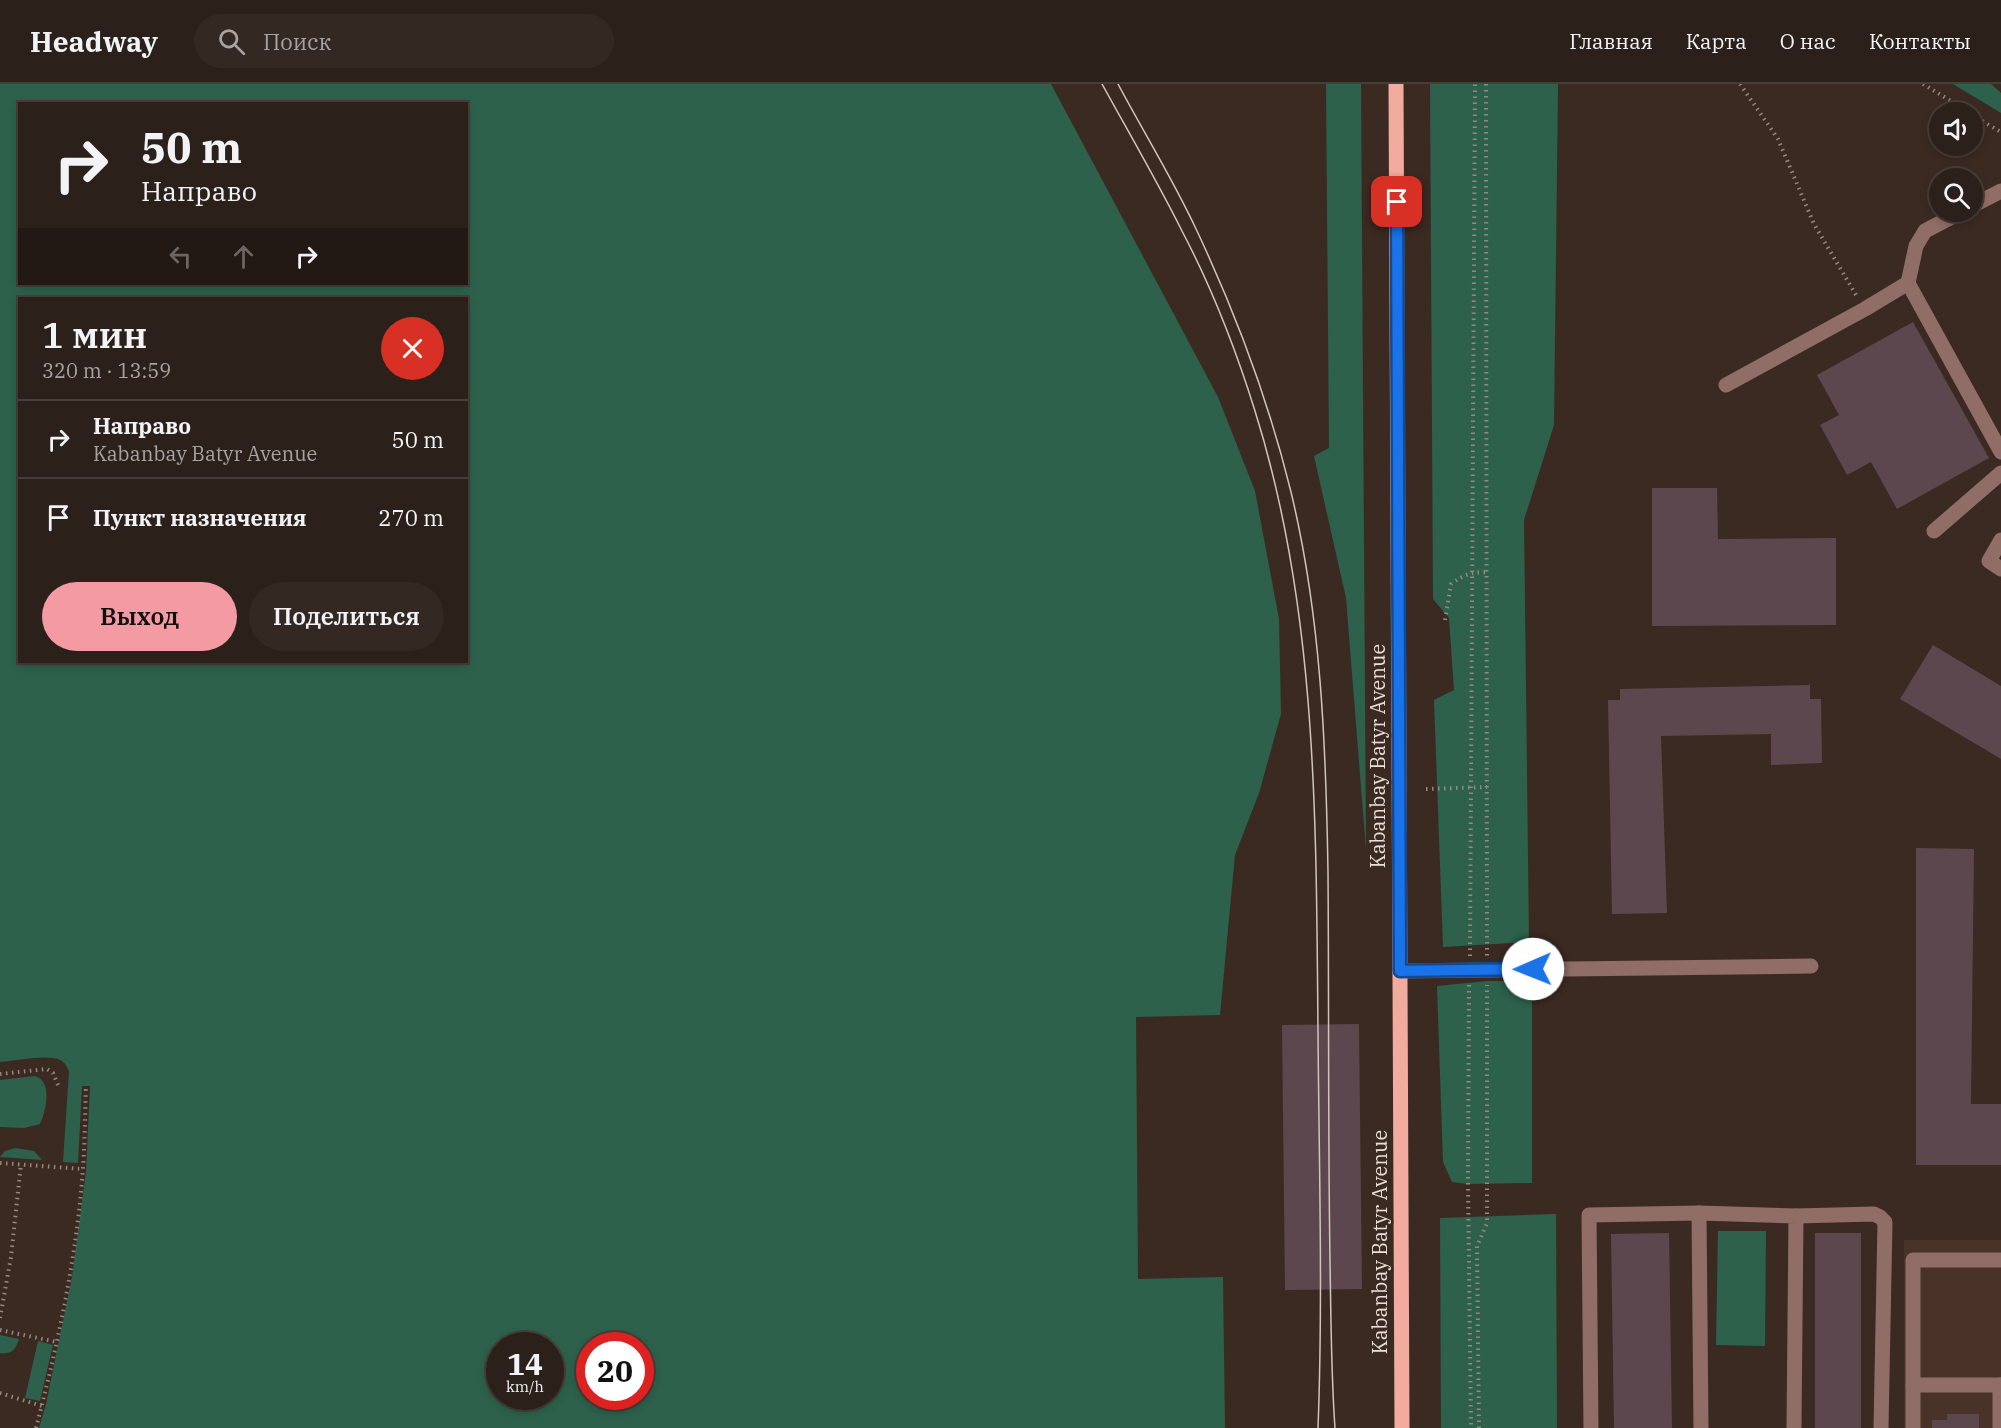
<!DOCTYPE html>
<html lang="ru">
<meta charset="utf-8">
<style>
body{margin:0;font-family:"IBM Plex Serif",serif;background:#342823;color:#f1f3f6;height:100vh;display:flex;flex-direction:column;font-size:22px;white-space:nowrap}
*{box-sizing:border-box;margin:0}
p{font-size:20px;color:#a6a3a2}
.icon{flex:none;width:33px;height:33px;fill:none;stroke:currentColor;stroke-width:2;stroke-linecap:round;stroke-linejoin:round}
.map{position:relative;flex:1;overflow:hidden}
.panel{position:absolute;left:18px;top:213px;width:450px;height:366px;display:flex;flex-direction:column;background:#2c201a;border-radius:0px;box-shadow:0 3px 9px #0003,0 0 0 2px #483e39}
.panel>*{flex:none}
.hud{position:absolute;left:18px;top:18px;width:450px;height:183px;border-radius:0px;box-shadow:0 3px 9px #0003,0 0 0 2px #483e39;background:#2c201a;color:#f1f3f6;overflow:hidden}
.tools{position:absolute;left:1929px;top:18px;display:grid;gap:12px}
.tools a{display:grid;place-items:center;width:54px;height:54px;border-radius:50%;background:#2c201a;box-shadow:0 3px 9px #0003,0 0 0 2px #483e39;font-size:30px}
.speed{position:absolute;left:486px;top:1248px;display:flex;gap:12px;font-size:30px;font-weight:700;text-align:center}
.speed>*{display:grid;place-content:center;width:78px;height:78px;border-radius:50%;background:#2c201a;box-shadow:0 3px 9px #0003,0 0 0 2px #483e39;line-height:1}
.speed small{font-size:15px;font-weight:400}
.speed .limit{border:9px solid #d22;background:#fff;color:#111}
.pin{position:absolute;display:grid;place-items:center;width:51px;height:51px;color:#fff;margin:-26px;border-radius:12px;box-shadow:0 3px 9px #0006}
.me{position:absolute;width:66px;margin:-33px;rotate:269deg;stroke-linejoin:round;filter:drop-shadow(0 0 4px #0008)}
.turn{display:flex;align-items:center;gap:21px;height:126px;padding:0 24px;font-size:27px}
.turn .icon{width:78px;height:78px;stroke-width:2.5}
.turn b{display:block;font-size:42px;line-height:51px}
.lanes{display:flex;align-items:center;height:57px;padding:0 24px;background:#0003;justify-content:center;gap:30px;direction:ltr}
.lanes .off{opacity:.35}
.round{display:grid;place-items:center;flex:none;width:63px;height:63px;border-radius:32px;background:#342823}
.overview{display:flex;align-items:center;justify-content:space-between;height:102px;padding:0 24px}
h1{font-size:36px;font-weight:600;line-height:45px}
.cta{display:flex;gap:12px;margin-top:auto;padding:12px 24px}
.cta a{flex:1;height:69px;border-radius:36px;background:#f49aa3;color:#111;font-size:24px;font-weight:600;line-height:69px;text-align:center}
.cta a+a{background:#342823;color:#f1f3f6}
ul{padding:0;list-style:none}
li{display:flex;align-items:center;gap:18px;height:78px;padding:0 24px;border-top:2px solid #483e39}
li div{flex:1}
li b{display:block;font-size:22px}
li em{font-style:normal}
header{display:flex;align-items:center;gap:36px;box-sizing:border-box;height:84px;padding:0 30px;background:#2c201a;border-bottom:2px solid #483e39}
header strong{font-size:28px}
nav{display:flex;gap:33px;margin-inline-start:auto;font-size:21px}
.search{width:420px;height:54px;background:#342823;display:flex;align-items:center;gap:15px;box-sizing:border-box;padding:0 21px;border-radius:33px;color:#a6a3a2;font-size:22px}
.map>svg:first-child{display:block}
</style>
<header>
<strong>Headway</strong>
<div class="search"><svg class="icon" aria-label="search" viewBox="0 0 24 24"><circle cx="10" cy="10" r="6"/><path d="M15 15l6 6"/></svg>Поиск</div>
<nav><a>Главная</a><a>Карта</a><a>О нас</a><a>Контакты</a></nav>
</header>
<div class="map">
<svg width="2001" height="1344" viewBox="0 0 2001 1344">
<rect width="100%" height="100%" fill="#3b2a22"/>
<rect fill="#493328" x="1904" y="1156" width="97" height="188"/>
<g fill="#2d614c" fill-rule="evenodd">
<path d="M0,0H1051L1218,313L1255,407L1279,535L1281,630L1259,709L1235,771L1220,931L1136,933L1138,1195L1223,1193L1225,1344H39L46,1320L72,1193L86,1087L90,1002H82L78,1079L63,1078L69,987C67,983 65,978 60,976C48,970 14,977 0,978ZM20,20H466V200H20ZM20,214H466V578H20ZM500,1262H550V1312H500ZM590,1262H640V1312H590Z"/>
<path d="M1326,0H1361L1366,766L1346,514L1314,372L1329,364Z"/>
<path d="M1430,0H1558L1554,341L1524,436L1529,858L1443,863L1434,616L1454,606L1449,534L1433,515Z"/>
<path d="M1953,0H1991L2001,9V29Z"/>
<path d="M1487,897H1532V1099L1468,1100L1452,1098L1443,1078L1437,902Z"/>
<path d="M35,992C53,997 46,1027 40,1040L24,1044L0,1043V996Z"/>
<path d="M15,1064L34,1067L42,1076L0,1073L5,1067Z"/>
<path d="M1556,1130L1557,1344H1441L1440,1134Z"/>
<path d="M1718,1147H1766L1765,1262L1716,1261Z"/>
<path d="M0,1251L19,1255C16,1265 11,1271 0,1269Z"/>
<path d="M38,1257L53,1261L40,1317L25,1314Z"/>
</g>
<g fill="#5c474e">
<path d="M1913,238L1989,374L1897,425L1871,378L1847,391L1820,341L1839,331L1817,291Z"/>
<path d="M1652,404H1717L1718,455L1836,454V541L1652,542Z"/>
<path d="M1933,561L2001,602V675L1900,615Z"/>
<path d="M1810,601V615H1821L1822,679L1771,681V650L1661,652L1667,829L1612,830L1608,616H1620V605Z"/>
<path d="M1916,764L1974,765L1971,1020H2001V1081H1916Z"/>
<path d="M1359,940L1362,1205L1285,1206L1282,941Z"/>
<path d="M1669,1149L1672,1344H1614L1611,1150Z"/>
<rect x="1815" y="1149" width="46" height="195"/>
<path d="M1947,1330H1979V1344H1932V1336H1947Z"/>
</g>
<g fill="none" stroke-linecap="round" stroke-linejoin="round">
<g stroke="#968881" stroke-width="4" stroke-dasharray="1.5 4.5" stroke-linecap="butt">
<path d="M1486,0L1487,872"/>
<path d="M1740,0L1778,55L1814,140L1856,211"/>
<path d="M1923,0L1969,28"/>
<path d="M1972,31L2001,48"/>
<path d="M1445,536L1451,500C1463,491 1471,488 1486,488"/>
<path d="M1426,705L1487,703"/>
<path d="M1470,872L1475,0"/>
<path d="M1469,901L1468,1100L1471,1344"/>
<path d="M0,990L47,985L53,989L58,1001"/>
<path d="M0,1079L83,1085"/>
<path d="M0,1234L11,1173L21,1080"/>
<path d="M0,1246L57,1258"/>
<path d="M0,1309L42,1322"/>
<path d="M36,1344C58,1260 77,1171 83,1084C85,1056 85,1029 86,1001"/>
<path d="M1479,1344L1477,1162L1487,1139V901"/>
</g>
<g stroke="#906e67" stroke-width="15">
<path d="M1972,122L2001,107"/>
<path d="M1908,199L1916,162L1925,147L1961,128"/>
<path d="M1726,301L1865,225L1908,199L2001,368"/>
<path d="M1934,447L2001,389"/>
<path d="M2001,456L1989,477L2001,485"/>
<path d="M1400,887L1811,882"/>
<path d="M1699,1129L1701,1344"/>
<path d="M1796,1132L1874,1130L1880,1133L1885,1138L1881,1344"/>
<path d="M1913,1301H2001"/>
<path d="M2000,1301V1344"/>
<path d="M1591,1344L1589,1131L1699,1129L1796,1132L1794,1344"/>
<path d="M1913,1344V1176H2001"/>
</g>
<path stroke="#f1ac9f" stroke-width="15" d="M1396,0L1402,1344"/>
<g stroke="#d0c5be" stroke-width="1.5">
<path d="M1102,0C1129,49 1157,97 1182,147C1212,204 1236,266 1255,327C1318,527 1316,740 1318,947C1319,1079 1323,1212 1318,1344"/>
<path d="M1118,0C1144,49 1174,97 1197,147C1236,230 1269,318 1291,408C1321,532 1326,661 1328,788C1329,918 1328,1047 1330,1177C1331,1233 1331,1289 1335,1344"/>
</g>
</g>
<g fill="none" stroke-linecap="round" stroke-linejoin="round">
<g stroke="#114b97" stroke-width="15">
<path id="route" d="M1397,118L1400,887L1533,885"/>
</g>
<use href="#route" stroke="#1a73e8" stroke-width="10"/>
</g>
<g text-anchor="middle" stroke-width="5" stroke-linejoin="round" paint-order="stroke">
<g font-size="20" fill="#eadfd9" stroke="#3b2a22">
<text transform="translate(1378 672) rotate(-90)" y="7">Kabanbay Batyr Avenue</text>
<text transform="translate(1380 1158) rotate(-90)" y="7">Kabanbay Batyr Avenue</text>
</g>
</g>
</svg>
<div class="tools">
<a><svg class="icon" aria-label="sound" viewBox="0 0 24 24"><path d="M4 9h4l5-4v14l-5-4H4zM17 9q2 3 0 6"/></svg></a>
<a><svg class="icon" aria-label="search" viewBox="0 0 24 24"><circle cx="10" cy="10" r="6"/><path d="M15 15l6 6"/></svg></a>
</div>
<div class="speed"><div>14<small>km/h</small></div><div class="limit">20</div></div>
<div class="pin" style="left:1397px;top:118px;background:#d93025"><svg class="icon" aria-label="arrive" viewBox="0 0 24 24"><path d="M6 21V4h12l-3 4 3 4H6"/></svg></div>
<svg class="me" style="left:1533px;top:885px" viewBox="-20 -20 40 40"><circle r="19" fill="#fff"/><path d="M0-13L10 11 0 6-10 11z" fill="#1a73e8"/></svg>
<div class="hud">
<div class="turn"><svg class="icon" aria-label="right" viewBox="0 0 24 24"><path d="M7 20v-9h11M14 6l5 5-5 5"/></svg><div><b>50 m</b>Направо</div></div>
<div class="lanes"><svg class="icon off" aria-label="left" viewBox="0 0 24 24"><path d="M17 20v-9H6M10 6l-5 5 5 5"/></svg><svg class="icon off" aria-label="ahead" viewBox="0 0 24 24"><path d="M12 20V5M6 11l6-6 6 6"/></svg><svg class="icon" aria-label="right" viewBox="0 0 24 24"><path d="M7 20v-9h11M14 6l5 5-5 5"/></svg></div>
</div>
<section class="panel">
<div class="overview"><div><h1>1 мин</h1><p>320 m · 13:59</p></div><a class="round" style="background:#d93025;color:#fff"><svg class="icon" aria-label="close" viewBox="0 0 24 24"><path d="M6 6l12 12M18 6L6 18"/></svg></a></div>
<ul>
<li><svg class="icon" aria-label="right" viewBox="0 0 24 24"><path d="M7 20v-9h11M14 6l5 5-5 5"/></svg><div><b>Направо</b><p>Kabanbay Batyr Avenue</p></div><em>50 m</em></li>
<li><svg class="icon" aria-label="arrive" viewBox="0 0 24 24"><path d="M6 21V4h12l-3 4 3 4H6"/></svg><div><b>Пункт назначения</b></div><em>270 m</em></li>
</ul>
<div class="cta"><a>Выход</a><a>Поделиться</a></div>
</section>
</div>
